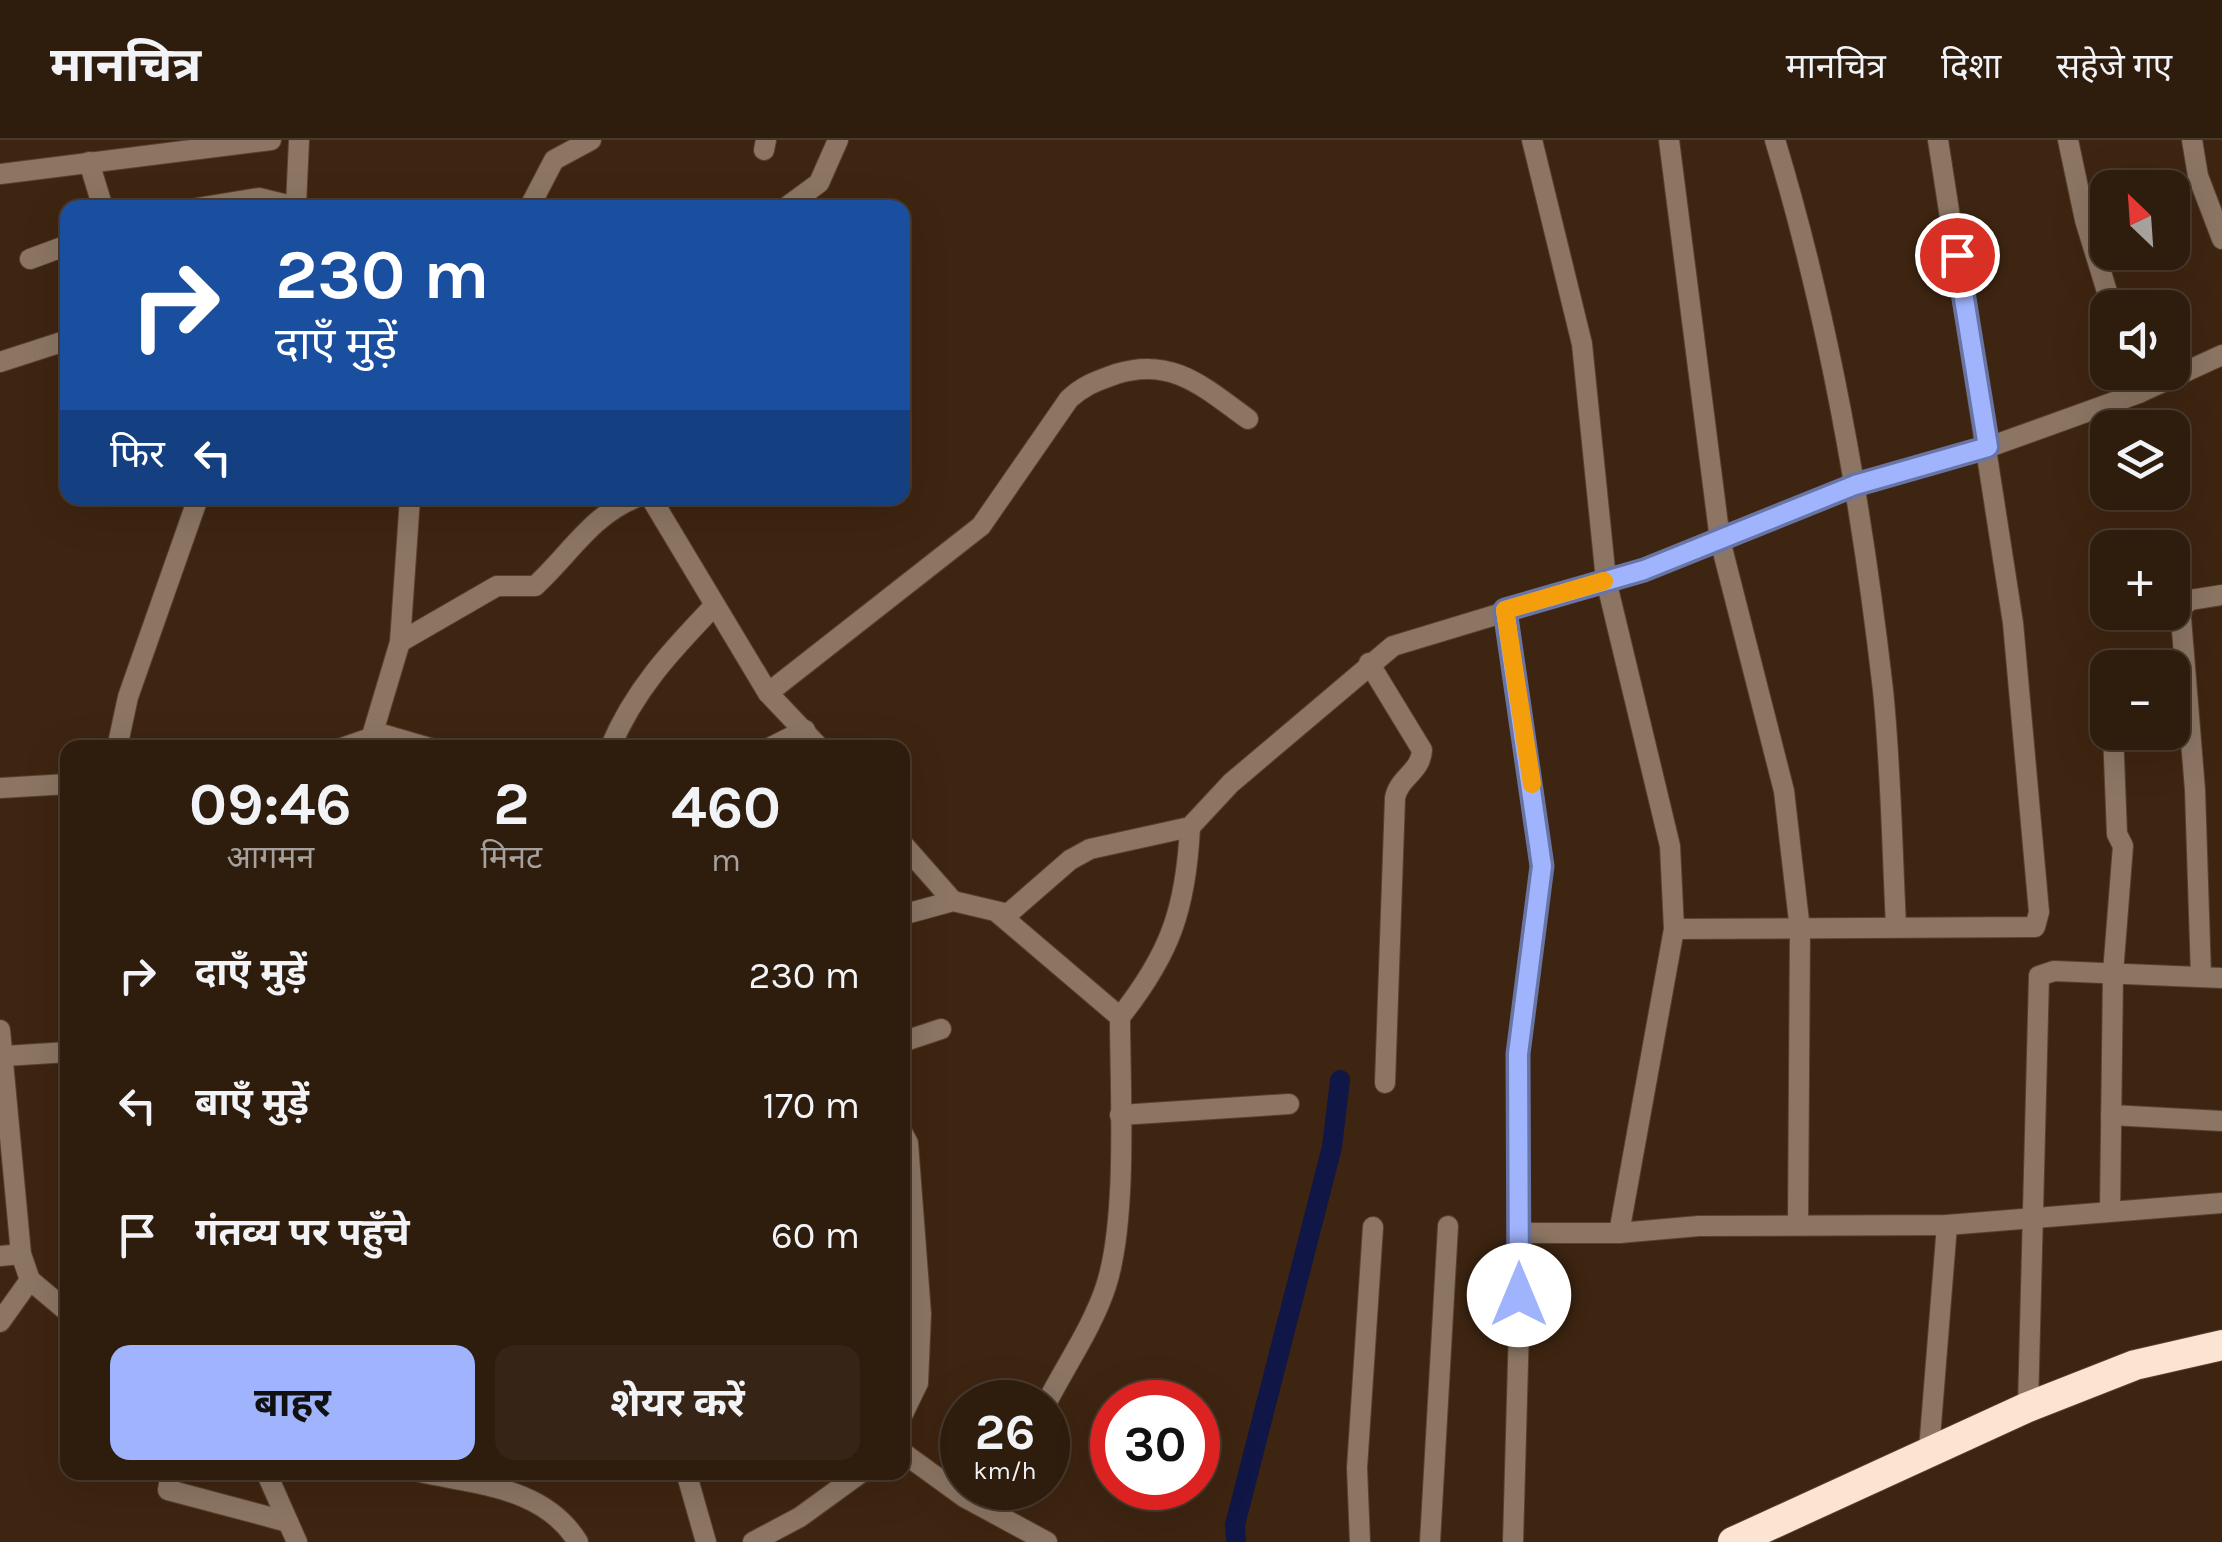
<!DOCTYPE html>
<html lang="hi">
<meta charset="utf-8">
<style>
body{margin:0;font-family:Karla,"Noto Sans Devanagari",sans-serif;background:#362516;color:#f1f3f6;height:100vh;display:flex;flex-direction:column;font-size:38px;white-space:nowrap}
*{box-sizing:border-box;margin:0}
p{font-size:32px;color:#a7a19d}
.icon{flex:none;width:55px;height:55px;fill:none;stroke:currentColor;stroke-width:2;stroke-linecap:round;stroke-linejoin:round}
.map{position:relative;flex:1;overflow:hidden}
.details{position:absolute;left:60px;top:600px;width:850px;height:740px;display:flex;flex-direction:column;background:#2e1c0d;border-radius:20px;box-shadow:0 10px 40px #0002,0 0 0 2px #493a2e}
.details>*{flex:none}
.hud{position:absolute;left:60px;top:60px;width:850px;height:305px;border-radius:20px;box-shadow:0 10px 40px #0002,0 0 0 2px #493a2e;background:#1a4fa0;color:#fff;overflow:hidden}
.needle{width:65px;rotate:335deg}
.buttons{position:absolute;left:2090px;top:30px;display:grid;gap:20px}
.buttons a{display:grid;place-items:center;width:100px;height:100px;border-radius:20px;background:#2e1c0d;box-shadow:0 10px 40px #0002,0 0 0 2px #493a2e;font-size:50px}
.speed{position:absolute;left:940px;top:1240px;display:flex;gap:20px;font-size:50px;font-weight:700;text-align:center}
.speed>*{display:grid;place-content:center;width:130px;height:130px;border-radius:50%;background:#2e1c0d;box-shadow:0 10px 40px #0002,0 0 0 2px #493a2e;line-height:1}
.speed small{font-size:25px;font-weight:400}
.speed .limit{border:15px solid #d22;background:#fff;color:#111}
.pin{position:absolute;display:grid;place-items:center;width:85px;height:85px;color:#fff;margin:-42px;border:5px solid #fff;border-radius:50%;box-shadow:0 2px 10px #0007}
.me{position:absolute;width:110px;margin:-55px;rotate:0deg;stroke-linejoin:round;filter:drop-shadow(0 0 8px #0008)}
.turn{display:flex;align-items:center;gap:35px;height:210px;padding:0 50px;font-size:45px}
.turn .icon{width:130px;height:130px;stroke-width:2.5}
.turn b{display:block;font-size:70px;line-height:85px}
.then{display:flex;align-items:center;height:95px;padding:0 50px;background:#0003;gap:20px;font-size:38px}
.eta{display:flex;justify-content:space-evenly;align-items:center;height:170px;text-align:center}
.eta b{font-size:60px;font-weight:700;line-height:70px}
.primary-button{display:flex;gap:20px;margin-top:auto;padding:20px 50px}
.primary-button a{flex:1;height:115px;border-radius:20px;background:#a0b3fd;color:#111;font-size:40px;font-weight:700;line-height:115px;text-align:center}
.primary-button a+a{background:#362516;color:#f1f3f6}
ul{padding:0;list-style:none}
li{display:flex;align-items:center;gap:30px;height:130px;padding:0 50px}
li div{flex:1}
li b{display:block;font-size:38px}
li em{font-style:normal}
header{display:flex;align-items:center;gap:60px;box-sizing:border-box;height:140px;padding:0 50px;background:#2e1c0d;border-bottom:2px solid #493a2e}
header strong{font-size:48px}
nav{display:flex;gap:55px;margin-inline-start:auto;font-size:35px}
.map>svg:first-child{display:block}
</style>
<header>
<strong>मानचित्र</strong>
<nav><a>मानचित्र</a><a>दिशा</a><a>सहेजे गए</a></nav>
</header>
<div class="map">
<svg width="2222" height="1402" viewBox="0 0 2222 1402">
<rect width="100%" height="100%" fill="#3e2511"/>
<g fill="none" stroke-linecap="round" stroke-linejoin="round">
<path stroke="#101645" stroke-width="20" d="M1236,1402L1235,1385L1332,1007L1340,940"/>
<g stroke="#58412e" stroke-width="22">
<g id="street">
<path d="M1532,0L1582,204L1606,440L1670,706L1674,789L1619,1093"/>
<path d="M1669,0L1720,400L1784,651L1800,790L1798,1084"/>
<path d="M1775,0C1829,178 1862,366 1883,550C1891,628 1892,707 1896,785"/>
<path d="M2068,0L2085,80L2112,168"/>
<path d="M2192,0L2198,36L2222,99"/>
<path d="M764,10L766,0"/>
<path d="M89,22L103,68"/>
<path d="M0,34L271,0"/>
<path d="M296,65L299,0"/>
<path d="M197,68L259,58L300,68"/>
<path d="M529,68L554,20L591,0"/>
<path d="M785,68L819,43L838,0"/>
<path d="M30,119L68,105"/>
<path d="M0,222L68,200"/>
<path d="M2133,232L2139,253"/>
<path d="M651,358L768,553L820,608"/>
<path d="M1505,470L1541,726L1518,914L1519,1186L1513,1402"/>
<path d="M400,502L497,446H535C569,415 592,375 635,358"/>
<path d="M1369,523L1422,610C1421,632 1399,637 1395,658L1385,943"/>
<path d="M768,553L981,386L1069,259C1084,245 1097,241 1116,234C1172,216 1205,248 1248,279"/>
<path d="M371,599L400,502L410,358"/>
<path d="M117,608L128,557L198,358"/>
<path d="M342,608L382,594L430,608"/>
<path d="M610,608C634,550 671,511 714,466"/>
<path d="M769,608L805,590"/>
<path d="M0,648L68,644"/>
<path d="M902,703L953,761"/>
<path d="M999,774L1120,877C1120,950 1128,1078 1106,1146C1093,1186 1066,1225 1047,1262"/>
<path d="M902,775L953,761L1008,774L1070,720L1090,709L1190,687L1231,643L1393,506L1644,430L1855,345L1989,307L2139,253L2222,215"/>
<path d="M1674,789L2035,787L2039,772L2013,483L1938,0"/>
<path d="M2201,836L2195,650L2181,478L2182,467L2190,460L2222,455"/>
<path d="M1120,877C1170,814 1186,769 1190,687"/>
<path d="M0,890L21,1114L30,1140L68,1172"/>
<path d="M902,902L941,889"/>
<path d="M5,916L68,912"/>
<path d="M1120,975L1289,964"/>
<path d="M2111,975L2222,981"/>
<path d="M902,992L908,1003L921,1174L918,1243L902,1276"/>
<path d="M2110,1071L2113,833L2123,706L2117,694L2113,592"/>
<path d="M1519,1093H1619L1699,1086L1947,1085L2222,1063"/>
<path d="M0,1116L21,1114"/>
<path d="M0,1182L30,1140"/>
<path d="M2028,1267L2039,836L2054,831L2222,838"/>
<path d="M1929,1310L1947,1085"/>
<path d="M902,1312L964,1357L1047,1402"/>
<path d="M171,1332L168,1350L288,1382"/>
<path d="M266,1332L297,1402"/>
<path d="M420,1332C478,1345 544,1347 578,1402"/>
<path d="M686,1332L706,1402"/>
<path d="M991,1371L1003,1348"/>
<path d="M753,1402L800,1377L862,1332"/>
<path d="M1360,1402L1357,1328L1373,1087"/>
<path d="M1430,1402L1448,1086"/>
</g>
</g>
<g stroke="#58412e" stroke-width="32">
<path id="highway" d="M1733,1402L2028,1267L2135,1225L2222,1205"/>
</g>
<use href="#street" stroke="#8c7563" stroke-width="20"/>
<use href="#highway" stroke="#fbe4d2" stroke-width="30"/>
</g>
<g fill="none" stroke-linecap="round" stroke-linejoin="round">
<g stroke="#6874a4" stroke-width="25">
<path id="route" d="M1519,1155L1518,914L1542,726L1505,470L1644,430L1855,345L1988,307L1957,115"/>
</g>
<use href="#route" stroke="#a0b3fd" stroke-width="18"/>
<path stroke="#f59e0b" stroke-width="18" d="M1532,644L1505,470L1604,441"/>
</g>
</svg>
<div class="buttons">
<a><svg class="needle" viewBox="-14 -14 28 28"><path d="M0-13l5 13h-10z" fill="#e53935"/><path d="M0 13l5-13h-10z" fill="#a7a19d"/></svg></a>
<a><svg class="icon" aria-label="sound" viewBox="0 0 24 24"><path d="M4 9h4l5-4v14l-5-4H4zM17 9q2 3 0 6"/></svg></a>
<a><svg class="icon" aria-label="layers" viewBox="0 0 24 24"><path d="M12 4l9 5-9 5-9-5zM3 14l9 5 9-5"/></svg></a>
<a>+</a>
<a>−</a>
</div>
<div class="speed"><div>26<small>km/h</small></div><div class="limit">30</div></div>
<div class="pin" style="left:1957px;top:115px;background:#d93025"><svg class="icon" aria-label="arrive" viewBox="0 0 24 24"><path d="M6 21V4h12l-3 4 3 4H6"/></svg></div>
<svg class="me" style="left:1519px;top:1155px" viewBox="-20 -20 40 40"><circle r="19" fill="#fff"/><path d="M0-13L10 11 0 6-10 11z" fill="#a0b3fd"/></svg>
<div class="hud">
<div class="turn"><svg class="icon" aria-label="right" viewBox="0 0 24 24"><path d="M7 20v-9h11M14 6l5 5-5 5"/></svg><div><b>230 m</b>दाएँ मुड़ें</div></div>
<div class="then">फिर<svg class="icon" aria-label="left" viewBox="0 0 24 24"><path d="M17 20v-9H6M10 6l-5 5 5 5"/></svg></div>
</div>
<section class="details">
<div class="eta">
<div><b>09:46</b><p>आगमन</p></div>
<div><b>2</b><p>मिनट</p></div>
<div><b>460</b><p>m</p></div>
</div>
<ul>
<li><svg class="icon" aria-label="right" viewBox="0 0 24 24"><path d="M7 20v-9h11M14 6l5 5-5 5"/></svg><div><b>दाएँ मुड़ें</b></div><em>230 m</em></li>
<li><svg class="icon" aria-label="left" viewBox="0 0 24 24"><path d="M17 20v-9H6M10 6l-5 5 5 5"/></svg><div><b>बाएँ मुड़ें</b></div><em>170 m</em></li>
<li><svg class="icon" aria-label="arrive" viewBox="0 0 24 24"><path d="M6 21V4h12l-3 4 3 4H6"/></svg><div><b>गंतव्य पर पहुँचे</b></div><em>60 m</em></li>
</ul>
<div class="primary-button"><a>बाहर</a><a>शेयर करें</a></div>
</section>
</div>
